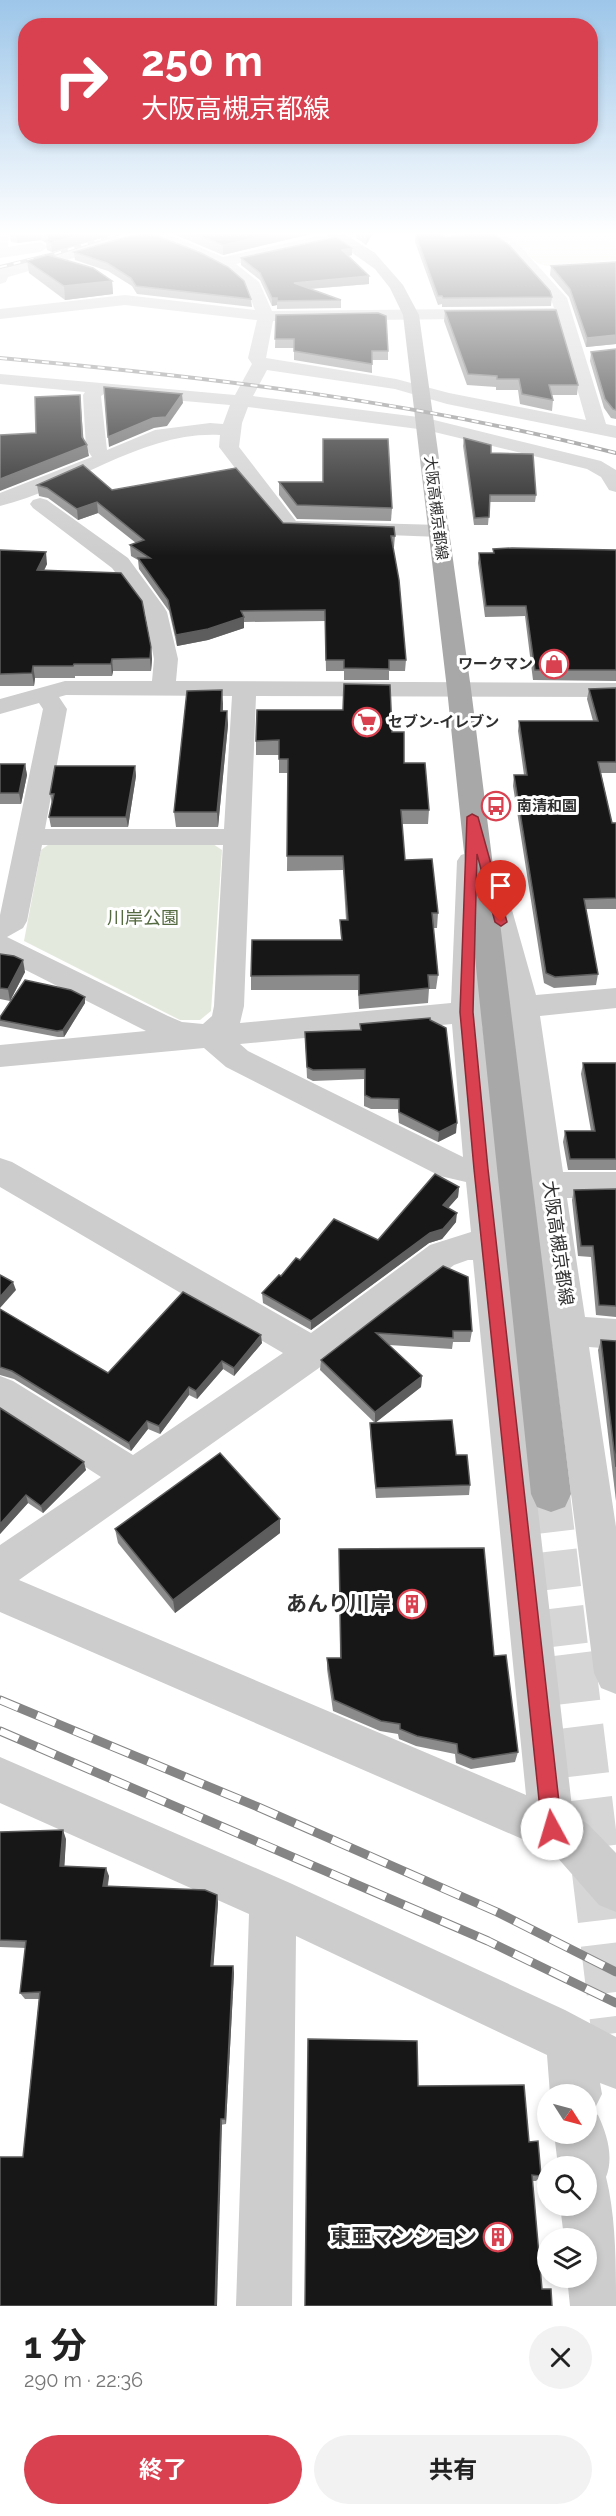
<!DOCTYPE html>
<html lang="ja">
<meta charset="utf-8">
<style>
body{margin:0;font-family:Raleway,"Noto Sans JP",sans-serif;background:#f2f2f2;color:#222;height:100vh;display:flex;flex-direction:column;font-size:22px;white-space:nowrap}
*{box-sizing:border-box;margin:0}
p{font-size:20px;color:#767676}
.icon{flex:none;width:33px;height:33px;fill:none;stroke:currentColor;stroke-width:2;stroke-linecap:round;stroke-linejoin:round}
.map{position:relative;height:2306px;overflow:hidden}
.details{display:flex;flex-direction:column;background:#fff;flex:1}
.details>*{flex:none}
.guide{position:absolute;left:18px;top:18px;width:580px;height:126px;border-radius:24px;box-shadow:0 3px 9px #0003;background:#d94150;color:#fff;overflow:hidden}
.needle{width:39px;rotate:126deg}
.fabs{position:absolute;left:537px;top:2084px;display:grid;gap:12px}
.fabs a{display:grid;place-items:center;width:60px;height:60px;border-radius:50%;background:#fff;box-shadow:0 3px 9px #0003;font-size:30px}
.pin{position:absolute;display:grid;place-items:center;width:51px;height:51px;color:#fff;margin:-62px -26px;border-radius:50% 50% 50% 0;rotate:-45deg;box-shadow:0 0 6px #0007}
.pin .icon{rotate:45deg}
.me{position:absolute;width:66px;margin:-33px;rotate:354deg;stroke-linejoin:round;filter:drop-shadow(0 0 4px #0008)}
.turn{display:flex;align-items:center;gap:21px;height:126px;padding:0 24px;font-size:27px}
.turn .icon{width:78px;height:78px;stroke-width:2.5}
.turn b{display:block;font-size:42px;line-height:51px}
.round{display:grid;place-items:center;flex:none;width:63px;height:63px;border-radius:32px;background:#f2f2f2}
.summary{display:flex;align-items:center;justify-content:space-between;height:102px;padding:0 24px}
h1{font-size:36px;font-weight:700;line-height:45px}
.action{display:flex;gap:12px;margin-top:auto;padding:12px 24px}
.action a{flex:1;height:69px;border-radius:36px;background:#d94150;color:#fff;font-size:24px;font-weight:700;line-height:69px;text-align:center}
.action a+a{background:#f2f2f2;color:#222}
.map>svg:first-child{display:block}
</style>
<div class="map">
<svg width="616" height="2306" viewBox="0 0 616 2306">
<rect width="100%" height="100%" fill="#fff"/>
<g fill="#e4e9dd">
<path d="M500,233H615L616,260L547,266L539,264Z"/>
<path d="M52,842H210L222,850L211,1011L200,1020H180L24,941L41,850Z"/>
</g>
<g fill="none" stroke-linecap="round" stroke-linejoin="round">
<path stroke="#d6d6d6" stroke-width="38" stroke-dasharray="38 19" stroke-linecap="butt" d="M551,1494L570,1655"/>
<path stroke="#d6d6d6" stroke-width="49" stroke-dasharray="49 24" stroke-linecap="butt" d="M570,1654L616,2033"/>
<g fill="#cdcdcd" fill-rule="evenodd">
<path d="M0,233H9L8,247L40,242L48,247L40,252L0,258Z"/>
<path d="M144,233H165L223,257L332,233H360L352,238L236,264L259,282L272,311L554,308L551,299L510,252L484,233H502L520,246L567,298L606,424L616,426V438L447,404L395,389L267,370L253,396L426,418L601,461L616,470V492L609,490L601,477L587,469L426,430L248,407L242,423L239,447L296,521L440,525L447,527L450,531L447,535L440,537L283,531L219,447L220,435C142,431 74,488 0,506V493L92,457L86,448L83,395L85,392L0,384V374L235,395L252,364L248,358L257,320L125,305L0,319V309L125,295L255,310C252,303 250,294 246,288C234,267 170,246 147,236ZM557,318L586,420L449,393L396,379L266,358L273,321ZM104,394L230,405L223,424L210,423L155,430L107,450L101,396Z"/>
<path d="M117,236L125,241L122,244L8,277L6,282L0,284V269Z"/>
<path d="M40,498L47,500L128,558L164,607L167,612L178,659L176,681L616,683V697L256,696L244,1006L240,1023L451,1003L457,861L461,855L471,852L481,855L485,863L497,865L501,871L536,995L616,988V1008L540,1016L563,1172H616V1198H567L585,1317L616,1319V1349L589,1347L616,1527V1694L601,1688L594,1673L510,1018L482,1021L573,1816L588,1824L616,1853V1912L599,1905L556,1856L536,1845L0,1612V1545L101,1477L0,1412V1376L13,1381L133,1455L283,1353L0,1187V1158L12,1162L311,1333L430,1245L471,1232L466,1182L440,1176L226,1067L204,1048L0,1067V1045L146,1031L0,957V915L43,709L39,703L0,714V699L65,681H152L154,659L145,612L112,568L33,508L30,504L33,500ZM66,695L232,696L224,829H45L67,709L59,697ZM42,845H223L214,1006L212,1016L203,1024L182,1022L168,1016L7,937L23,928L27,921ZM484,910L507,998L481,1000ZM452,1024L463,1157L248,1051L240,1044ZM468,1260H473L526,1795L19,1580L326,1363L454,1265Z"/>
<path d="M0,1757L290,1883L565,2010L616,2037V2089L600,2083L602,2094L593,2112L598,2115C607,2134 614,2157 606,2177C616,2217 616,2264 616,2306H570L567,2277H586V2238H564L560,2205H586V2166H558L554,2133H586V2094H550L547,2055L296,1936L292,2306H236L249,1914L0,1803Z"/>
</g>
<path fill="#a8a8a8" fill-rule="evenodd" d="M324,233H343L375,253L403,285L419,315L471,689L571,1494L565,1507L551,1512L537,1507L531,1494L447,689L403,315L390,288L375,269Z"/>
<g stroke="#858585" stroke-width="4">
<g id="rail-far1">
<path d="M0,267L54,254L120,233"/>
<path d="M0,358C210,377 411,401 616,453"/>
</g>
</g>
<g stroke="#858585" stroke-width="9">
<g id="rail">
<path d="M0,1700L258,1807L497,1912L616,1972"/>
<path d="M0,1731L488,1941L616,2003"/>
</g>
</g>
<use href="#rail-far1" stroke="#fff" stroke-width="2" stroke-dasharray="7" stroke-linecap="butt"/>
<use href="#rail" stroke="#fff" stroke-width="7" stroke-dasharray="20" stroke-linecap="butt"/>
</g>
<g fill="#8b8b8b">
<path d="M9,233H118L52,252L47,250L46,243L41,240L17,243L11,242Z"/>
<path d="M171,233H315L223,255Z"/>
<path d="M356,233H373L366,245L356,238Z"/>
<path d="M415,233L552,297L551,306L442,307V304L438,305L415,242Z"/>
<path d="M352,248V255L348,256L369,276V284L310,289L341,300V308L277,309V305L272,306L260,280L241,265V258Z"/>
<path d="M74,252L251,299L252,307L137,294L132,286L108,271L75,260Z"/>
<path d="M27,261L112,281L113,294L65,300L29,273Z"/>
<path d="M616,262V344L586,347L569,297L550,275L551,266Z"/>
<path d="M445,311L578,385L577,395H552L553,400L552,411L520,404L518,390H496V387L467,385L444,321Z"/>
<path d="M276,315L388,351V360H372V373L294,360V348H275Z"/>
<path d="M616,349V419L611,418L604,408L590,361L591,352Z"/>
<path d="M464,438L491,453L536,495L535,502H490L488,525H474L463,446Z"/>
<path d="M279,482H323L392,508L391,521L297,519L279,495Z"/>
<path d="M37,485L112,490L283,523L395,536L394,547H393L406,660L405,671H389V680H344V671H326L325,621L244,622V628L208,640L177,646L169,611L139,569L138,560L131,556L130,545L136,543L98,513L78,520L48,498L39,496Z"/>
<path d="M493,549L616,550V681L533,680L525,616L485,617L478,563L479,553H493Z"/>
<path d="M0,550L47,564L44,571L151,647L152,659L151,671H113L112,676H75V678H35L34,686H0Z"/>
<path d="M616,688V773H601L612,823H616V909H586L598,974L596,985L554,988L544,983L513,786L514,775H524L518,731L519,721H593L587,699L589,689Z"/>
<path d="M223,704V711H227L228,725L218,827H176L174,812Z"/>
<path d="M392,732L404,763L429,810L428,824H402L405,860L438,913L437,928H433L438,975L436,989H429L428,1003L359,1009L358,990H251V976L341,940L340,920H346L343,870L287,871L288,773H279V755H256V741Z"/>
<path d="M0,764H25L27,775L21,804H0Z"/>
<path d="M135,766L136,776L128,827H51L49,817L52,804L50,794Z"/>
<path d="M0,954L25,972L10,1001L0,999Z"/>
<path d="M85,997V1003L64,1037H58L0,1026V1017Z"/>
<path d="M430,1020L456,1133L438,1142L399,1123L398,1109H371L364,1106V1079L313,1081L307,1078L305,1032L360,1030Z"/>
<path d="M583,1063H616V1170H568L563,1142L565,1131H591L581,1074Z"/>
<path d="M459,1187L458,1197L448,1208L456,1222L442,1239L429,1243L311,1330L263,1303L262,1293L300,1260L378,1240Z"/>
<path d="M616,1189V1317L596,1315L591,1257L578,1256L572,1200L574,1190Z"/>
<path d="M443,1266L472,1331L470,1342H453L452,1349L389,1345L422,1376L421,1387L375,1423L320,1370L321,1360Z"/>
<path d="M0,1309L108,1373L262,1343L234,1376L223,1369L197,1399L189,1395L160,1434L148,1429L131,1451L14,1379L0,1375Z"/>
<path d="M601,1340L616,1341V1501L598,1350Z"/>
<path d="M0,1408L86,1470L43,1513L28,1503L0,1534Z"/>
<path d="M370,1423L456,1455L470,1485L469,1495L376,1498L370,1434Z"/>
<path d="M280,1519V1533L175,1613L118,1543L115,1529Z"/>
<path d="M339,1549L494,1656L518,1752L515,1762L471,1769L456,1763L455,1754L416,1746L399,1739L398,1734L380,1731L333,1711L327,1669V1658H340Z"/>
<path d="M0,1832L66,1839L64,1866L109,1876L108,1886L217,1895L218,1903L213,1966H233L234,1973L226,2124L23,2157L39,1999H25L20,1993L26,1948L0,1947Z"/>
<path d="M418,2086L529,2142L541,2176L536,2181H532L542,2289Z"/>
</g>
<g fill="#5d5d5d">
<path d="M26,233H40L41,240L17,243L16,234Z"/>
<path d="M85,233H118L52,252L51,243Z"/>
<path d="M276,233H315L223,255V245Z"/>
<path d="M368,233H373L366,245L367,236Z"/>
<path d="M352,248V255L341,258L342,250Z"/>
<path d="M369,276V284L294,290V283Z"/>
<path d="M112,281L113,294L65,300L64,286Z"/>
<path d="M272,298H277V305L272,306Z"/>
<path d="M616,335V344L586,347L587,338Z"/>
<path d="M182,394L183,403L167,426L154,428L109,447L108,437Z"/>
<path d="M80,395L84,446L87,445L89,456L0,491V479Z"/>
<path d="M97,502L98,513L78,520L77,509Z"/>
<path d="M46,552L47,564L38,582L37,570Z"/>
<path d="M244,617V628L208,640L177,646L176,635Z"/>
<path d="M151,647L152,659L151,671L150,658Z"/>
<path d="M112,659L113,671L112,676L111,664Z"/>
<path d="M33,666L35,678L34,686L32,673Z"/>
<path d="M222,690L223,704L222,725L221,711Z"/>
<path d="M227,711L228,725L218,827L217,812Z"/>
<path d="M25,764L27,775L21,804L19,793Z"/>
<path d="M135,766L136,776L128,827L126,817Z"/>
<path d="M23,960L25,972L10,1001L8,989Z"/>
<path d="M85,997V1003L64,1037L63,1030Z"/>
<path d="M457,1123L456,1133L438,1142L439,1132Z"/>
<path d="M459,1187L458,1197L442,1215L443,1205Z"/>
<path d="M457,1213L456,1222L442,1239L429,1243L311,1330V1321Z"/>
<path d="M13,1282L16,1290L0,1308V1297Z"/>
<path d="M261,1335L262,1343L234,1376V1368Z"/>
<path d="M222,1361L223,1369L197,1399L196,1391Z"/>
<path d="M422,1376L421,1387L375,1423V1412Z"/>
<path d="M189,1387V1395L160,1434L159,1426Z"/>
<path d="M147,1421L148,1429L131,1451L129,1443Z"/>
<path d="M84,1462L86,1470L43,1513L41,1506Z"/>
<path d="M26,1495L28,1503L0,1534V1524Z"/>
<path d="M280,1519V1533L175,1613L173,1600Z"/>
<path d="M63,1830L66,1839L64,1874L60,1866Z"/>
<path d="M106,1868L109,1876L106,1894L103,1886Z"/>
<path d="M217,1895L218,1903L213,1973L211,1966Z"/>
<path d="M233,1966L234,1973L226,2124L225,2119Z"/>
<path d="M221,2119L222,2124L217,2306H215Z"/>
</g>
<g fill="#171717" stroke="#5d5d5d" stroke-width="1.5">
<path d="M43,233H85L51,243L46,241L49,237Z"/>
<path d="M150,233L201,253L228,267L244,281L251,299L136,286L131,278L107,263L74,252L130,236Z"/>
<path d="M192,233H276L223,245Z"/>
<path d="M415,233H439L446,237L473,233H492L509,245L550,291L552,297L443,298L442,296H438Z"/>
<path d="M336,237L352,248L342,250L369,276L294,283L341,300L277,301V298H272L260,273L241,258Z"/>
<path d="M48,255L93,268L112,281L64,286L27,261Z"/>
<path d="M616,262V335L587,338L570,289L551,266Z"/>
<path d="M556,310L578,385H549L553,400L522,394L519,379H497V376L468,374L445,311Z"/>
<path d="M378,313L386,316L388,351H372V364L294,351V339H275L276,315Z"/>
<path d="M616,349V410L613,409L605,399L591,352Z"/>
<path d="M104,387L182,394L166,417L153,418L108,437Z"/>
<path d="M80,395L82,437L87,445L0,479V435L36,433L35,397Z"/>
<path d="M464,438L491,445V453L533,454L536,495H490L489,517L475,518Z"/>
<path d="M323,439H388L392,508L297,505L279,482H323Z"/>
<path d="M83,465L112,490L236,468L283,523L394,527L395,536H391L399,580L406,660H389V669L344,668V660H326L325,610L241,611L244,617L208,629L176,635L168,600L138,558H150L130,545L144,540L97,502L77,509L47,488L37,485Z"/>
<path d="M512,548L616,550V670H535L526,606H486L479,553H494L493,549Z"/>
<path d="M0,550L46,552L37,570L121,573L142,601L151,647L150,658L112,659L111,664H74L73,666H33L32,673L0,674Z"/>
<path d="M344,684L390,685L392,732H404V763H425L429,810H401L405,860L432,859L438,913H432L438,975H428L429,988L359,995V975L251,976L252,940H342L340,920H348L343,856H287L288,759H279V740L256,741L257,710H343Z"/>
<path d="M616,688V762H598L612,823H616V898L584,899L598,974L555,977L546,973L514,775H527L519,721H598L589,689Z"/>
<path d="M222,690L221,711H227L217,812H174L187,691Z"/>
<path d="M0,764H25L19,793H0Z"/>
<path d="M55,766H135L126,817H49L54,794H50Z"/>
<path d="M0,954L14,956L23,960L8,989L0,988Z"/>
<path d="M25,980L71,990L85,997L63,1030L57,1031L0,1020V1017Z"/>
<path d="M430,1018V1020L446,1028L457,1123L439,1132L399,1112V1099L371,1098L365,1095V1069L313,1070L307,1067L305,1032L361,1030L360,1024Z"/>
<path d="M583,1063H616V1159H570L565,1131H595Z"/>
<path d="M435,1174L459,1187L443,1205L457,1213L443,1229L430,1233L311,1321L262,1293L279,1275L281,1276L296,1258L300,1260L334,1219L378,1240Z"/>
<path d="M616,1189V1306L599,1305L593,1246H581L574,1190Z"/>
<path d="M443,1266L468,1277L472,1331H453V1338L376,1333L422,1376L375,1412L321,1360Z"/>
<path d="M0,1275L13,1282L0,1297Z"/>
<path d="M183,1292L261,1335L234,1368L222,1361L196,1391L189,1387L159,1426L147,1421L129,1443L12,1371L0,1367V1309L108,1373Z"/>
<path d="M601,1340L616,1341V1467Z"/>
<path d="M0,1408L84,1462L41,1506L26,1495L0,1524Z"/>
<path d="M452,1420L456,1455H467L470,1485L376,1488L370,1423Z"/>
<path d="M220,1453L280,1519L173,1600L115,1529Z"/>
<path d="M484,1548L494,1656L506,1655L518,1752L473,1759L458,1753L457,1744L417,1736L400,1729V1724L381,1721L334,1700L327,1658H341L339,1549Z"/>
<path d="M63,1830L60,1866L106,1868L103,1886L205,1890L217,1895L211,1966H233L225,2119H221L215,2306H0V2157H23L40,1992L20,1993L26,1941L0,1940V1832Z"/>
<path d="M308,2039L417,2041L418,2086L524,2085L529,2142L538,2141L541,2176L532,2175L542,2289H551L552,2306H305Z"/>
</g>
<linearGradient id="sky" x2="0" y2="1"><stop stop-color="#9dc6e9"/><stop offset="0.42" stop-color="#fff"/><stop offset="1" stop-color="#fff" stop-opacity="0"/></linearGradient>
<rect width="616" height="556" fill="url(#sky)"/>
<path fill="#d94150" stroke="#8d2a34" stroke-width="1.5" d="M472,814L478,817L507,922L501,926L495,922L477,854L473,1012L488,1169L562,1829L559,1836L552,1839L545,1836L542,1829L474,1169L460,1012L467,817Z"/>
<defs>
<g id="shop-ring" transform="scale(1.5)"><circle r="9.5" fill="#fff" stroke="#d94150" stroke-width="1.5"/><path d="M-5-2.5h2.3a2.7 3.5 0 0 1 5.4 0H5L5.5 6h-11ZM-1.5-2.5h3a1.5 2.3 0 0 0-3 0Z" fill="#d94150"/></g>
<g id="supermarket-ring" transform="scale(1.5)"><circle r="9.5" fill="#fff" stroke="#d94150" stroke-width="1.5"/><path d="M-6-5.5h2.5l.6 2H6L4.5 2H-2.5L-4.4-4H-6ZM-1.5 3.2a1.3 1.3 0 1 0 .1 0ZM3 3.2a1.3 1.3 0 1 0 .1 0Z" fill="#d94150"/></g>
<g id="bus-ring" transform="scale(1.5)"><circle r="9.5" fill="#fff" stroke="#d94150" stroke-width="1.5"/><path d="M-5-6H5V4H4V6H2V4H-2V6H-4V4H-5ZM-3.5-4V0h7V-4ZM-3.5 1.2v1.5H-2V1.2ZM2 1.2v1.5H3.5V1.2Z" fill="#d94150"/></g>
<g id="building-ring" transform="scale(1.5)"><circle r="9.5" fill="#fff" stroke="#d94150" stroke-width="1.5"/><path d="M-4-6H4V6H1V3H-1V6H-4ZM-2.5-4.3h1.7v1.8h-1.7ZM.8-4.3h1.7v1.8H.8ZM-2.5-1h1.7V.8h-1.7ZM.8-1h1.7V.8H.8Z" fill="#d94150"/></g>
</defs>
<g fill-rule="evenodd">
<use href="#shop-ring" x="554" y="664"/>
<use href="#supermarket-ring" x="367" y="722"/>
<use href="#bus-ring" x="496" y="806"/>
<use href="#building-ring" x="412" y="1604"/>
<use href="#building-ring" x="498" y="2237"/>
</g>
<g text-anchor="middle" stroke-width="6" stroke-linejoin="round" paint-order="stroke">
<g font-size="15" fill="#303030" stroke="#fff">
<text transform="translate(436 508) rotate(83)" y="5">大阪高槻京都線</text>
</g>
<g font-size="15" font-weight="bold" fill="#303030" stroke="#fff" text-anchor="start">
<text x="533" y="669" text-anchor="end">ワークマン</text>
<text x="388" y="727">セブン-イレブン</text>
<text x="517" y="811">南清和園</text>
</g>
<g font-size="18" fill="#556a40" stroke="#fff">
<text x="143" y="924">川岸公園</text>
</g>
<g font-size="18" fill="#303030" stroke="#fff">
<text transform="translate(558 1243) rotate(82)" y="6">大阪高槻京都線</text>
</g>
<g font-size="21" font-weight="bold" fill="#303030" stroke="#fff" text-anchor="end">
<text x="391" y="1611">あんり川岸</text>
<text x="477" y="2244">東亜マンション</text>
</g>
</g>
</svg>
<div class="fabs">
<a><svg class="needle" viewBox="-14 -14 28 28"><path d="M0-13l5 13h-10z" fill="#e53935"/><path d="M0 13l5-13h-10z" fill="#767676"/></svg></a>
<a><svg class="icon" aria-label="search" viewBox="0 0 24 24"><circle cx="10" cy="10" r="6"/><path d="M15 15l6 6"/></svg></a>
<a><svg class="icon" aria-label="layers" viewBox="0 0 24 24"><path d="M12 4l9 5-9 5-9-5zM3 14l9 5 9-5"/></svg></a>
</div>
<div class="pin" style="left:501px;top:922px;background:#d93025"><svg class="icon" aria-label="arrive" viewBox="0 0 24 24"><path d="M6 21V4h12l-3 4 3 4H6"/></svg></div>
<svg class="me" style="left:552px;top:1829px" viewBox="-20 -20 40 40"><circle r="19" fill="#fff"/><path d="M0-13L10 11 0 6-10 11z" fill="#d94150"/></svg>
<div class="guide">
<div class="turn"><svg class="icon" aria-label="right" viewBox="0 0 24 24"><path d="M7 20v-9h11M14 6l5 5-5 5"/></svg><div><b>250 m</b>大阪高槻京都線</div></div>
</div>
</div>
<section class="details">
<div class="summary"><div><h1>1 分</h1><p>290 m · 22:36</p></div><a class="round"><svg class="icon" aria-label="close" viewBox="0 0 24 24"><path d="M6 6l12 12M18 6L6 18"/></svg></a></div>
<div class="action"><a>終了</a><a>共有</a></div>
</section>
